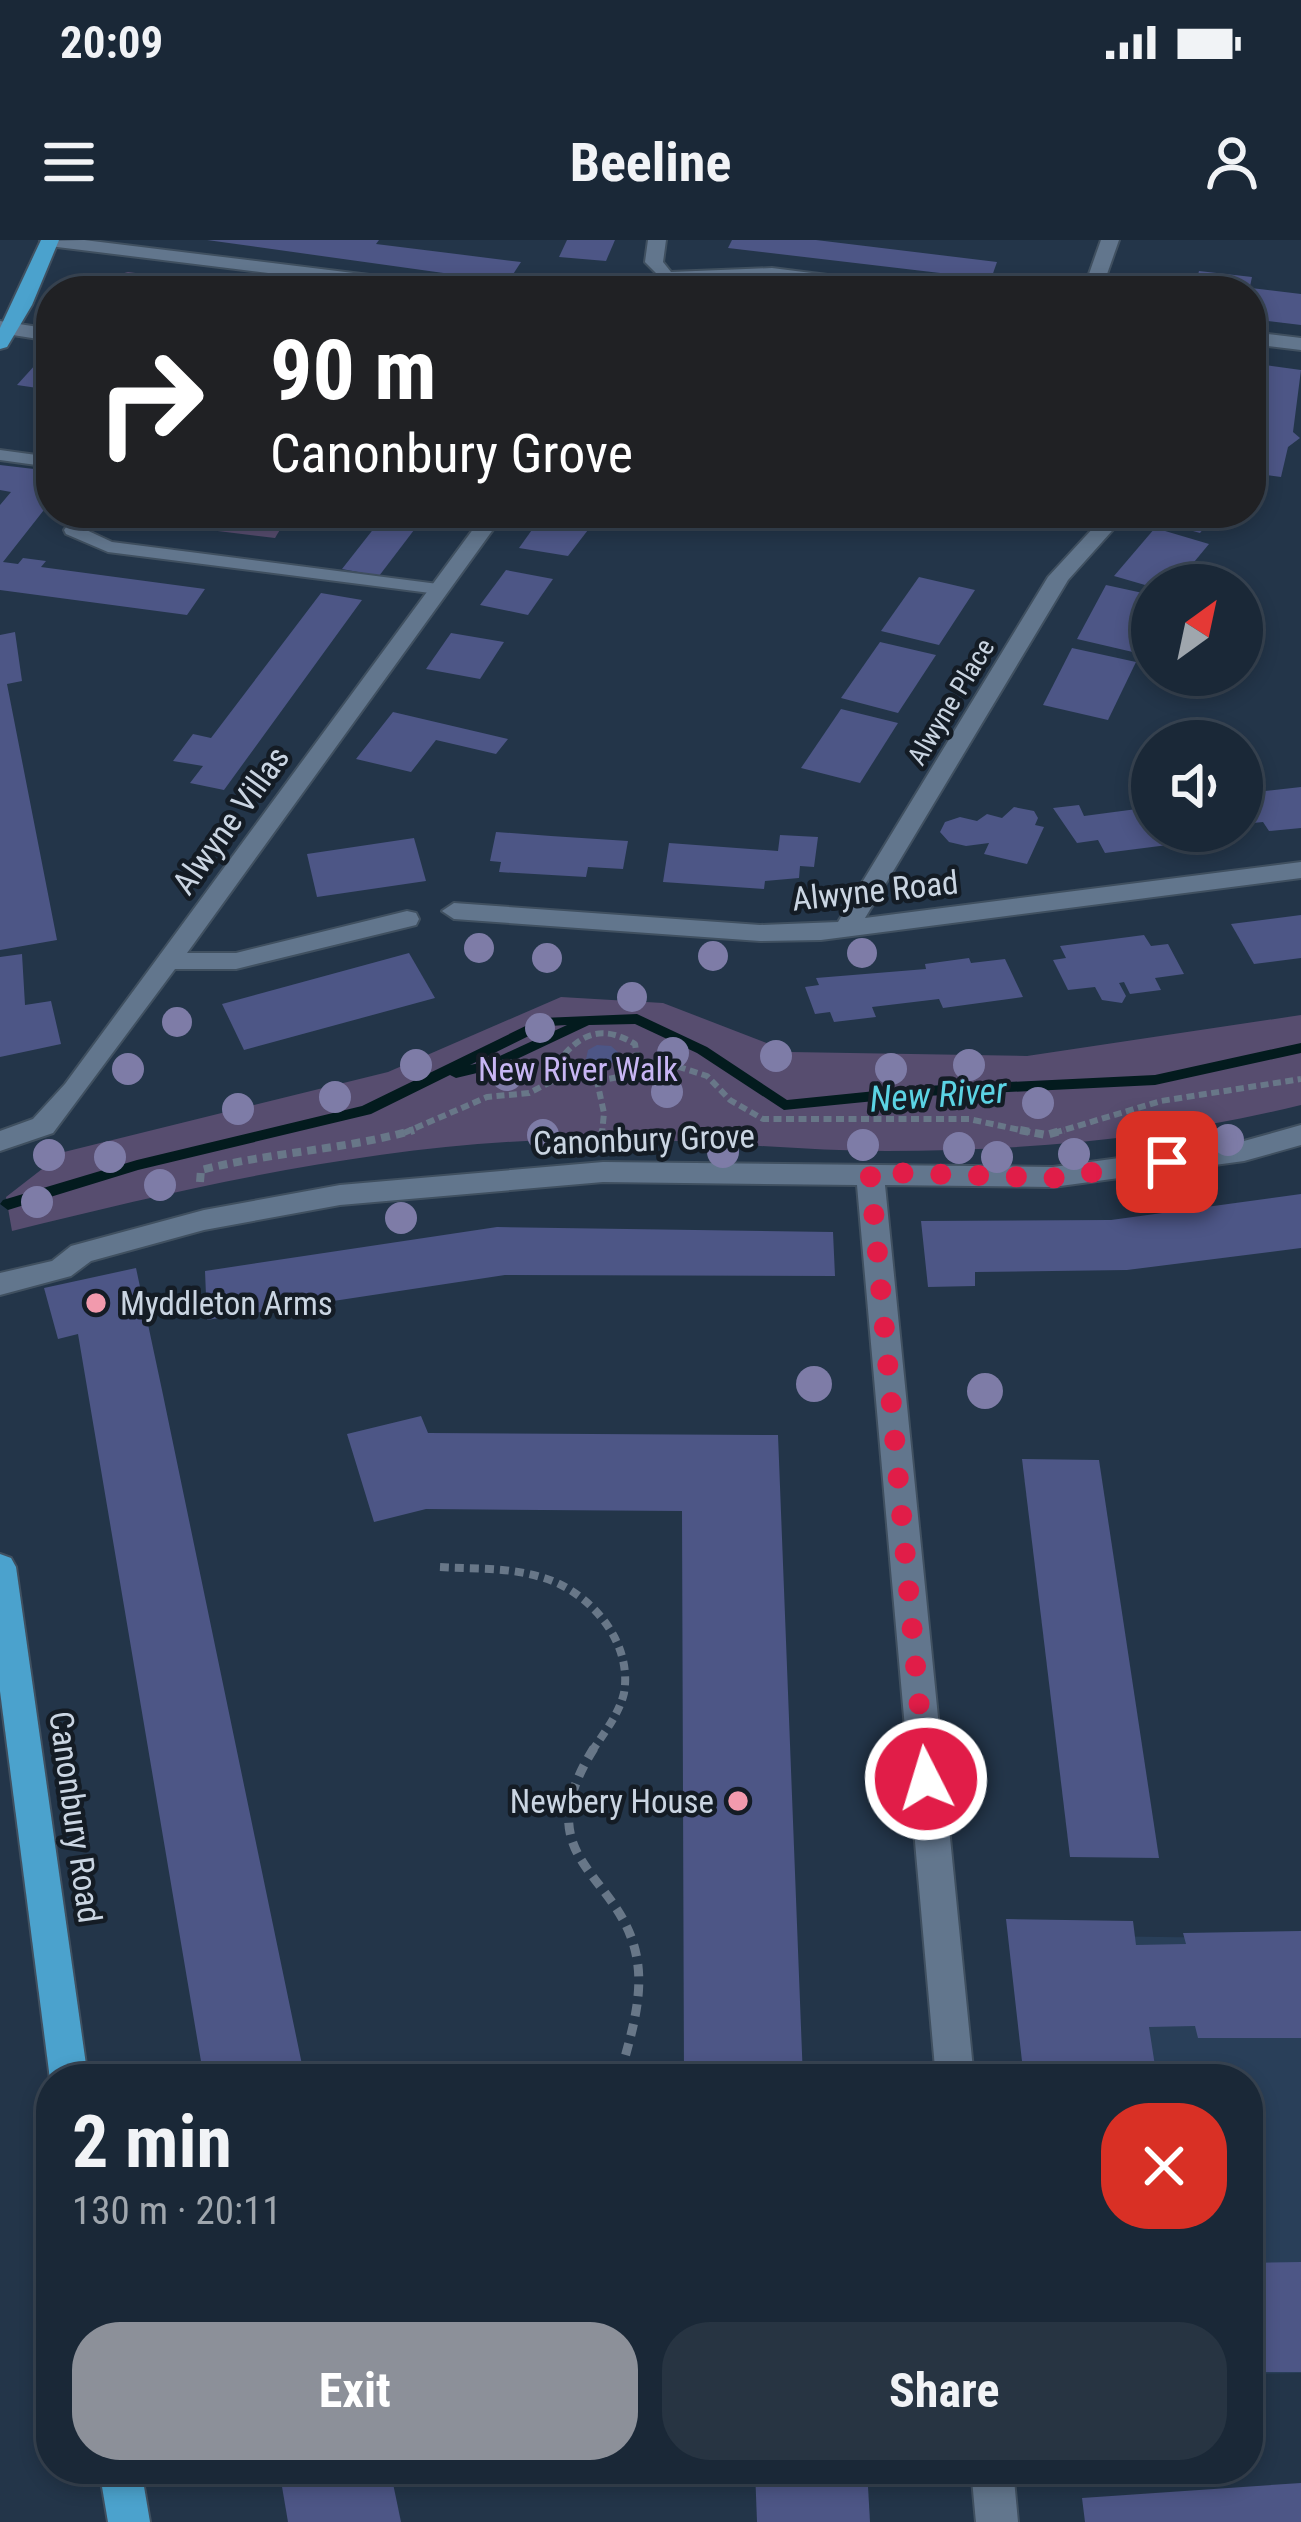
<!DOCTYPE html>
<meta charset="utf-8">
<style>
body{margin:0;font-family:"Roboto Condensed",sans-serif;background:#273442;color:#f1f3f6;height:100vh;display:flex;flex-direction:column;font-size:45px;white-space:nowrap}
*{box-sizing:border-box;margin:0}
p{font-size:39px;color:#9fa6ad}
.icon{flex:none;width:66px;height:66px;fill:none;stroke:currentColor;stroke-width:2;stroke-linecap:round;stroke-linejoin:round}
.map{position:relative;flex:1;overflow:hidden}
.details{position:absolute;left:36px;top:1824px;width:1227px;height:420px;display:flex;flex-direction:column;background:#1a2837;border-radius:48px;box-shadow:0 6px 18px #0003,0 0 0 3px #384452}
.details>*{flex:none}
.top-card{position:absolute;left:36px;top:36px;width:1230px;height:252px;border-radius:48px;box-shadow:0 6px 18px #0003,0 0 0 3px #384452;background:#202124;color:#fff;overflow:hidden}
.needle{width:78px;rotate:33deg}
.buttons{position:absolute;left:1131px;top:324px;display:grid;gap:24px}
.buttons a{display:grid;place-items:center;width:132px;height:132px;border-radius:50%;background:#1a2837;box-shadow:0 6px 18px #0003,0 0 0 3px #384452;font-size:60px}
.pin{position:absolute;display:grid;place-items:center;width:102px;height:102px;color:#fff;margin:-51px;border-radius:24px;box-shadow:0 6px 18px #0006}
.me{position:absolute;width:132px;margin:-66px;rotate:355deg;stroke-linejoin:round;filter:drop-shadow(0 0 9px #0008)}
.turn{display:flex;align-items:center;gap:42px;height:252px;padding:0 36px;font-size:54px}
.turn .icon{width:156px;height:156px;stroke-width:2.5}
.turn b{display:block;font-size:84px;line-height:102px}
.round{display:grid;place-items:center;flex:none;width:126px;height:126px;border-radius:48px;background:#273442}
.overview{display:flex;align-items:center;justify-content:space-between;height:204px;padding:0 36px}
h1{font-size:72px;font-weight:700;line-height:90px}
.button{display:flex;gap:24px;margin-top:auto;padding:24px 36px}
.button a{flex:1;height:138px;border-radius:48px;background:#8c9099;color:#fff;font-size:48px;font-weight:700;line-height:138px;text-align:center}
.button a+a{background:#273442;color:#f1f3f6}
.status{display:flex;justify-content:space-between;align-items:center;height:84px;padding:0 60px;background:#1a2837;direction:ltr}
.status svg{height:33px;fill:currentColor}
header{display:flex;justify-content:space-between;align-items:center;height:156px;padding:0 36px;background:#1a2837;font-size:54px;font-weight:700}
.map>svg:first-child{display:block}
</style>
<div class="status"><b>20:09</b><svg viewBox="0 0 49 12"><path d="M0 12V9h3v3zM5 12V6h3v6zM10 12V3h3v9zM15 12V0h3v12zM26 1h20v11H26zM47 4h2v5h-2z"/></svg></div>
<header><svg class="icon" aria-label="menu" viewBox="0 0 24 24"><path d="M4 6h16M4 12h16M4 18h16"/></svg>Beeline<svg class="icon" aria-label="person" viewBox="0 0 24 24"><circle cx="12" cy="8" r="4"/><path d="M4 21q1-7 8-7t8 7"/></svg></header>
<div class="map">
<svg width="1301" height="2282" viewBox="0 0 1301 2282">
<rect width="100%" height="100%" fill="#233549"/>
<path fill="#293f59" d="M1014,1695L1301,1699V2133L1248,2134V1839H1024Z"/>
<g fill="#574d6f">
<path d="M128,32L274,51H76L83,44Z"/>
<path d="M151,273H290L275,298L145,282Z"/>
<path d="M561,757L663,763L790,812L1027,816L1301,775V865C1165,898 1026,911 886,911C792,911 698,899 604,899C404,898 205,943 12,991L6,957L64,912L388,832Z"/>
</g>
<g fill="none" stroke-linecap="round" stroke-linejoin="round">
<path fill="#031b1e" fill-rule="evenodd" d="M637,774L707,807L787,860L925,846L1155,835L1301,803V813L1155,845L925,856L784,870L697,813L635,784L589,785L498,828L456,838L450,835L371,874L138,930L8,970L0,964L3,960L137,920L362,866L542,778ZM567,785L489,821L470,825L549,786Z"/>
</g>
<g fill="#4d5686">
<path d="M207,0H379L376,4L521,22L508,42Z"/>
<path d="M567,0H615L606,21L559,17Z"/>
<path d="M732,0H816L997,22L991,39L728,8Z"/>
<path d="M1199,31L1252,37L1249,51H1174L1177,39L1196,42Z"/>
<path d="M1251,48L1301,54V85L1251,79Z"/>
<path d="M1251,123L1301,130L1293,192L1300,198L1288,207L1281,237L1251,233Z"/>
<path d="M36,124L51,127V150L17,145Z"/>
<path d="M0,225L51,231V261L3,322L18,324L23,318L46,321L41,327L205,349L187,375L0,350V265L11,252L0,250Z"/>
<path d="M386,273H427L379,336L342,329Z"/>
<path d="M544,273H601L568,316L519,308Z"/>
<path d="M1173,273H1205L1198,281L1208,283L1200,293L1165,283Z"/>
<path d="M1155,288L1209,304L1175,345L1152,347L1114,336Z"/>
<path d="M506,330L553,339L528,375L480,365Z"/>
<path d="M919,337L975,350L939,405L881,391Z"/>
<path d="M1106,345L1152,355V384L1137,413L1077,399Z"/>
<path d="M321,353L362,360L224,550L190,543L203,526L173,521L193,494L211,498Z"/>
<path d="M15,392L22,441L7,444L57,700L0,710V395Z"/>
<path d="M451,393L504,402L480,439L426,429Z"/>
<path d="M880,402L936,415L898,473L841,458Z"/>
<path d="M1072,408L1136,422L1108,480L1043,465Z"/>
<path d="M841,469L898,483L860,543L801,528Z"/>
<path d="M393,472L508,499L496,514L436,500L411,532L356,519Z"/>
<path d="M1301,547V588L1269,591L1263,582L1253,583L1242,564L1246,553Z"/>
<path d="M1079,565L1084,576L1152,567V591H1201L1207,600L1105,613L1098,600L1077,603L1053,568Z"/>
<path d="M1014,567L1034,571L1038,578L1035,585L1044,587L1027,624L984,614L989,603L966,606L949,602L940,592L945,582L960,577L977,581L987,574L1002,578Z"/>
<path d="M496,592L551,596L628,601L623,629L588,627L586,637L499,632L501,622L490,621Z"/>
<path d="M780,595L818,597L814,627L800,626L799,638L765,641L764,649L663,642L669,603L778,611Z"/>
<path d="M414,598L426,641L317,657L307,614Z"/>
<path d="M1301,675V718L1254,724L1231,684Z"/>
<path d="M1144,695L1151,706L1168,704L1184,734L1155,738L1161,750L1130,754L1124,742L1119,743L1126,756L1122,763L1102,760L1095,747L1068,750L1053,720L1066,718L1060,706Z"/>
<path d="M409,713L435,758L244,810L222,764Z"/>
<path d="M22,714L25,765L51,761L61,804L0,817V717Z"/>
<path d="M969,718L971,723L1005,719L1023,757L943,768L939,759L872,767L876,777L834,782L830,772L815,774L805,747L819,745L816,738L926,729L925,724Z"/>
<path d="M597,805L611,806L619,813L616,822L593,826L586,819L588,810Z"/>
<path d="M1301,954V1008L1127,1030L975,1032V1046L928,1047L921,981L1111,980Z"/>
<path d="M497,987L833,992L835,1036L505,1035L207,1080L205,1031Z"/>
<path d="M136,1028L162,1150L305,1839H204L78,1094L58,1099L44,1048Z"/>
<path d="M421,1176L428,1193L778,1195L803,1839H684L682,1271L426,1269L374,1282L347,1194Z"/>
<path d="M1022,1219L1099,1220L1159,1618L1070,1617Z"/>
<path d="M1006,1679L1133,1681L1136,1705L1186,1704L1183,1693L1301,1691V1798H1198L1195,1786L1149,1787L1157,1839H1024Z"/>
<path d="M1301,2022V2132H1248V2023Z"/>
<path d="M279,2229H390L401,2282H288Z"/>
<path d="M755,2229H867L870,2282H757Z"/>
<path d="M1301,2243V2282H1085L1082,2258Z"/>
</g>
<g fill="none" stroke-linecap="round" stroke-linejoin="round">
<g stroke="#405060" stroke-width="4">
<g id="lane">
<path d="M0,210L51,217V227L0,220Z"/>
<path d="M77,273H93L82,288L112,302L438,344L447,349L438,354L108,312L66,294L64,290Z"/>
</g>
</g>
<g stroke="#405060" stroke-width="4">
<g id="street">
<path d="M84,0L459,46L468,51H415L49,6L40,1Z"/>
<path d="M648,0H666L663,22L671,32L772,28L915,46L924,51H872L772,38L666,43L645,22Z"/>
<path d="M1101,0H1119L1101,51H1083Z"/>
<path d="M594,46L602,47L605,51H585Z"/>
<path d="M0,81L51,89V101L0,93Z"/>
<path d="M1251,92L1301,98V110L1251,104Z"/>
<path d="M485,273H505L187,713H236L407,671L416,673L419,679L416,685L236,729H175L53,893L0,911V891L33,879L65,844Z"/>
<path d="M1107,273H1128L1068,340L865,678L1301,622V638L821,700L760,701L454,679L442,671L454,663L760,685L838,682L1048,337Z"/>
<path d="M1301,885V905L1244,921L1053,947L885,945L974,1839H936L857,945L603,942L340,965L204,990L91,1021L71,1036L0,1055V1033L52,1021L71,1006L204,970L340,945L603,922L1053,927L1244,901Z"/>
<path d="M971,2229H1013L1018,2282H976Z"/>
</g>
</g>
<g stroke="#405060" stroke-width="4">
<g id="primary">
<path d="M41,0H59L32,65L7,107L0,109V88Z"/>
<path d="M0,1314L11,1318L16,1327L88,1839H50L0,1451Z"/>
<path d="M99,2229H141L150,2282H108Z"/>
</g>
</g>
<path stroke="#687788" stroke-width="4.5" stroke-dasharray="6 4.5" stroke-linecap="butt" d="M68,42L107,51"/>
<g stroke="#687788" stroke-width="6" stroke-dasharray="8 4.5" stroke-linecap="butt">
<path d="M572,831L597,841L604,873L602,893"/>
<path d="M597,841L624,836L637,822"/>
<path d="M404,893L487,857L529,853L572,831L564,815C585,790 607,787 635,804L638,822L673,825L707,836L730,860L763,879H969L1034,893"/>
<path d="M1054,893L1161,861L1301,839"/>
</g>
<g stroke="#687788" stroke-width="8" stroke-dasharray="9 6" stroke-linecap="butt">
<path d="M1020,890L1046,895L1064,890"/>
<path d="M602,896L603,890"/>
<path d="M200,942L201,930C272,912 344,910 414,890"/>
<path d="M440,1327C474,1329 510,1327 544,1338C590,1352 633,1402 624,1453C619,1474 604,1493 592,1511"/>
</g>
<path stroke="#687788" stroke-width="9" stroke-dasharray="12 8" stroke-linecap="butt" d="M594,1508C523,1622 622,1631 637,1719C644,1759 629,1801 619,1839"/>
<use href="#lane" fill="#62768d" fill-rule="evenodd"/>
<use href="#street" fill="#62768d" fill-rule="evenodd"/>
<use href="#primary" fill="#4ba2cd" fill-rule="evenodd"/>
</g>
<g fill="#7e7ca7">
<circle cx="479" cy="708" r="15"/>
<circle cx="862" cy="713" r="15"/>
<circle cx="713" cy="716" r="15"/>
<circle cx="547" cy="718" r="15"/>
<circle cx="632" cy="757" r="15"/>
<circle cx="177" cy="782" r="15"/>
<circle cx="540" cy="788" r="15"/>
<circle cx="673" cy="813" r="16"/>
<circle cx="776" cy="816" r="16"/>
<circle cx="416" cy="825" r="16"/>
<circle cx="969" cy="825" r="16"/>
<circle cx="128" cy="829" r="16"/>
<circle cx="891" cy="829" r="16"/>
<circle cx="507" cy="835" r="16"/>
<circle cx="667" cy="852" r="16"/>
<circle cx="335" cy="857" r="16"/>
<circle cx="1038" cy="863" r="16"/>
<circle cx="238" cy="869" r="16"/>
<circle cx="543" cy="895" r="16"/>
<circle cx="1228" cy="900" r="16"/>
<circle cx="863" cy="905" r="16"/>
<circle cx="959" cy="908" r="16"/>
<circle cx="723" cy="912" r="16"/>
<circle cx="1074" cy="914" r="16"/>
<circle cx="49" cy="915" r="16"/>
<circle cx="110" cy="917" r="16"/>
<circle cx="997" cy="917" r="16"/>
<circle cx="160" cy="945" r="16"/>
<circle cx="37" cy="962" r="16"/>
<circle cx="401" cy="978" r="16"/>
<circle cx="814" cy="1144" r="18"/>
<circle cx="985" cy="1151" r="18"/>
</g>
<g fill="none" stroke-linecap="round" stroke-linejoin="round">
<path stroke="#e11d48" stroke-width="21" stroke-dasharray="0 37.8" d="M926,1539L870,932L1053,938L1167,922"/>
</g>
<g fill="#f29aad" stroke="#141c25" stroke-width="4.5">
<circle cx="96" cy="1063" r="12"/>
<circle cx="738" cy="1561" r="12"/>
</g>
<g text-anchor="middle" stroke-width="9" stroke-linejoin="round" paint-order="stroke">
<g font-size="27" fill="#cad5e2" stroke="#141c25">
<text transform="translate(951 462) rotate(-59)" y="9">Alwyne Place</text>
</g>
<g font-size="33" fill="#cad5e2" stroke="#141c25">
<text transform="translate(230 580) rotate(-54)" y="12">Alwyne Villas</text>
<text transform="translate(875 650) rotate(-6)" y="12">Alwyne Road</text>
<text transform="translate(644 899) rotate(-2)" y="12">Canonbury Grove</text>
<text transform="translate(76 1577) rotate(82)" y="12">Canonbury Road</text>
</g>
<g font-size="33" fill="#c8b6f4" stroke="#141c25">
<text x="578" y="841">New River Walk</text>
</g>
<g font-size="33" fill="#cad5e2" stroke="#141c25" text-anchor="start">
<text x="120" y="1075">Myddleton Arms</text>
<text x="714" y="1573" text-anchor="end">Newbery House</text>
</g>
<g font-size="36" font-style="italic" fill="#5bd3e4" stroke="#141c25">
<text transform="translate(938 854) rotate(-4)" y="13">New River</text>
</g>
</g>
</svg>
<div class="buttons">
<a><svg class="needle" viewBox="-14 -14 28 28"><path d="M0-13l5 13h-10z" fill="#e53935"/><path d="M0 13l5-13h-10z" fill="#9fa6ad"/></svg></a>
<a><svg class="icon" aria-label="sound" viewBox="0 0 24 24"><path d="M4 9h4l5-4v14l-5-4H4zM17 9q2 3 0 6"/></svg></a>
</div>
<div class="pin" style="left:1167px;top:922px;background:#d93025"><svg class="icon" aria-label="arrive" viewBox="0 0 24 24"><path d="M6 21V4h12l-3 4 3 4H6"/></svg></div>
<svg class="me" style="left:926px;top:1539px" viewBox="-20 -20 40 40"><circle r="17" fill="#e11d48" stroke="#fff" stroke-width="3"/><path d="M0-11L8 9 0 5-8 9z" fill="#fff"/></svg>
<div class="top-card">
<div class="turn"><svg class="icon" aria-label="right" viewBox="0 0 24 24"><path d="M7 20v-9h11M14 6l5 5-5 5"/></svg><div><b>90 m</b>Canonbury Grove</div></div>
</div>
<section class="details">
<div class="overview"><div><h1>2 min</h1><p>130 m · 20:11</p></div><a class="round" style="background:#d93025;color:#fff"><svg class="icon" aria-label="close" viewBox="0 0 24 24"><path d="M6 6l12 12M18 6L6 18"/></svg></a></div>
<div class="button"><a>Exit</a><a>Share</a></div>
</section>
</div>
